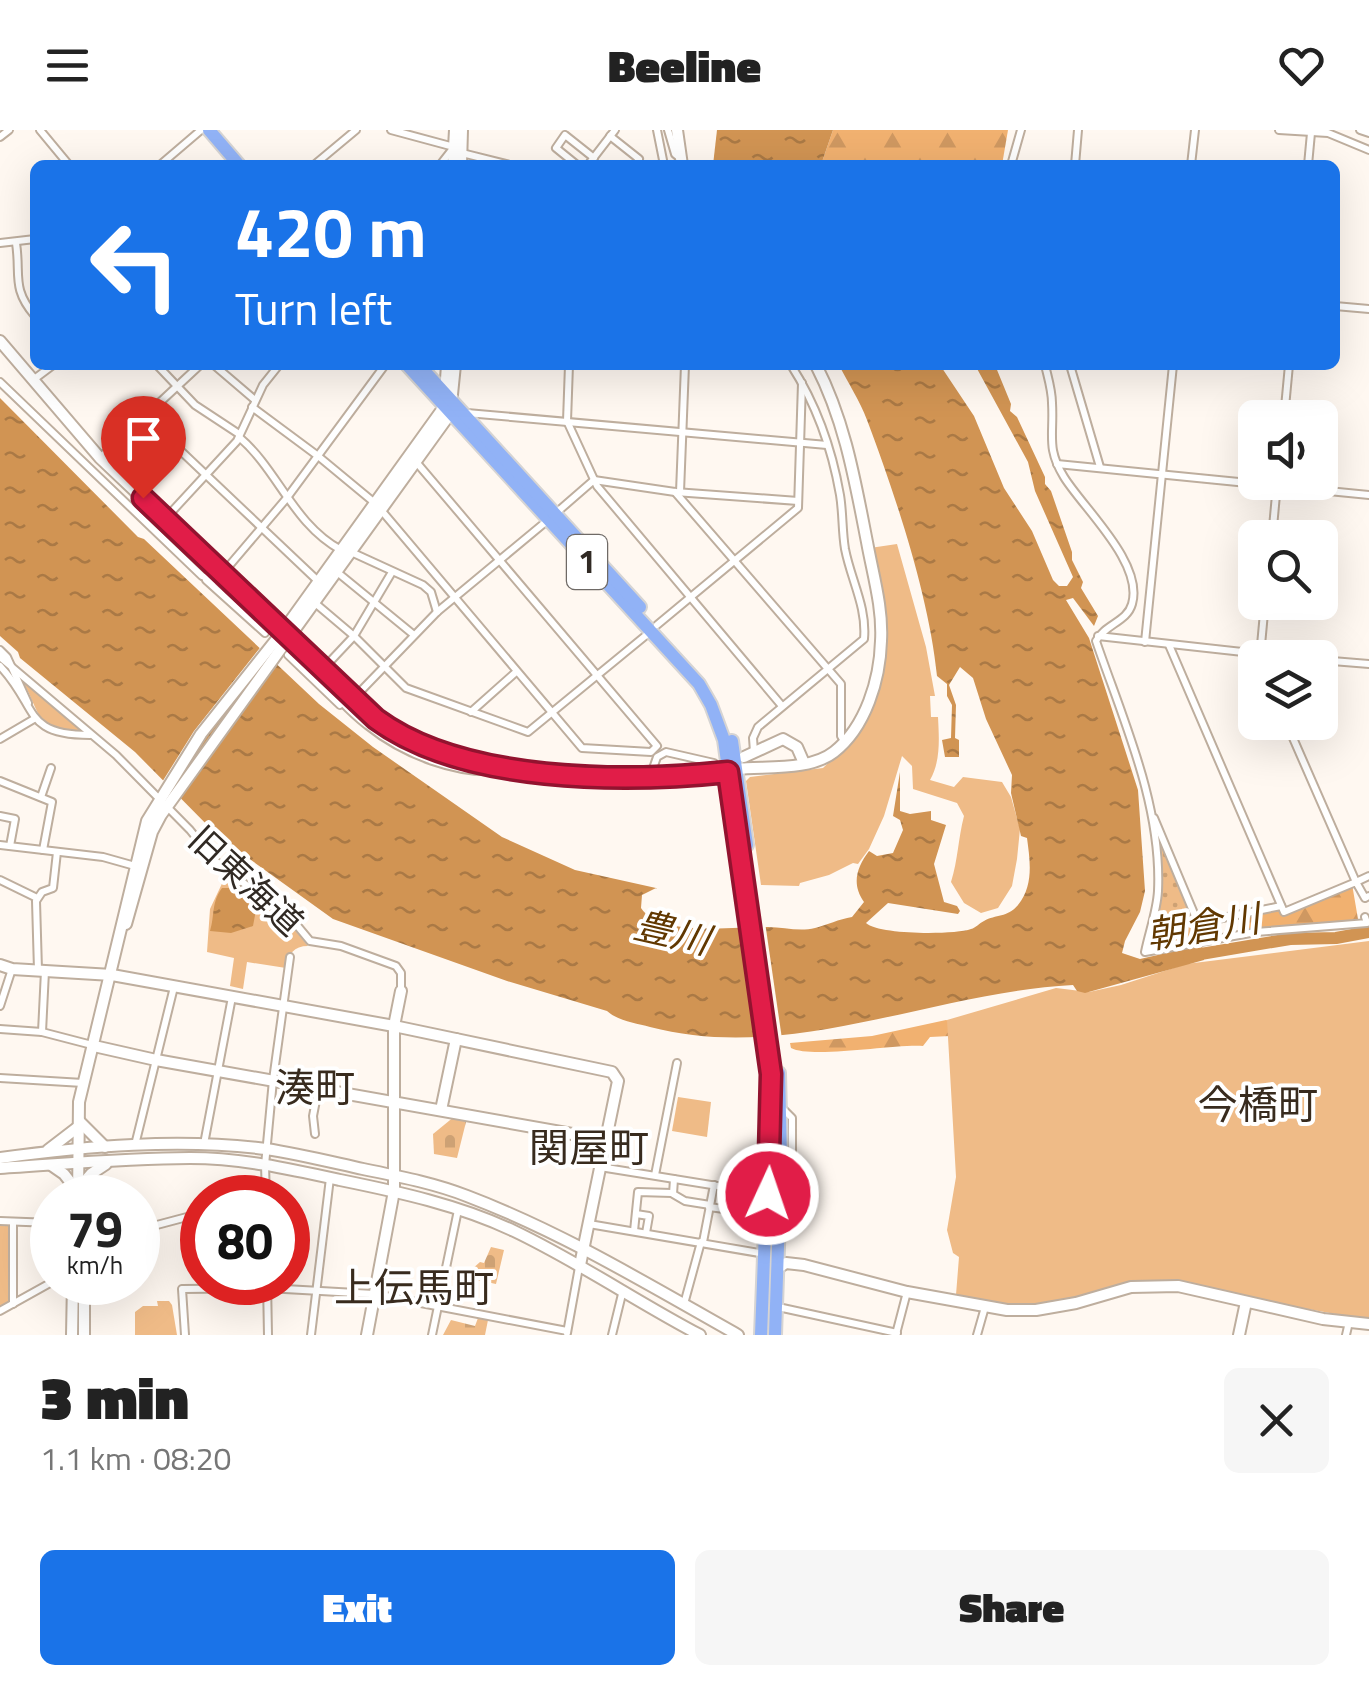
<!DOCTYPE html>
<meta charset="utf-8">
<style>
body{margin:0;font-family:"Titillium Web","Noto Sans JP",sans-serif;background:#f6f6f6;color:#222;height:100vh;display:flex;flex-direction:column;font-size:38px;white-space:nowrap}
*{box-sizing:border-box;margin:0}
p{font-size:32px;color:#767676}
.icon{flex:none;width:55px;height:55px;fill:none;stroke:currentColor;stroke-width:2;stroke-linecap:round;stroke-linejoin:round}
.map{position:relative;height:1205px;overflow:hidden}
.side{display:flex;flex-direction:column;background:#fff;flex:1}
.side>*{flex:none}
.hud{position:absolute;left:30px;top:30px;width:1310px;height:210px;border-radius:15px;box-shadow:0 10px 40px #0002;background:#1a73e8;color:#fff;overflow:hidden}
.fabs{position:absolute;left:1238px;top:270px;display:grid;gap:20px}
.fabs a{display:grid;place-items:center;width:100px;height:100px;border-radius:15px;background:#fff;box-shadow:0 10px 40px #0002;font-size:50px}
.speed{position:absolute;left:30px;top:1045px;display:flex;gap:20px;font-size:50px;font-weight:700;text-align:center}
.speed>*{display:grid;place-content:center;width:130px;height:130px;border-radius:50%;background:#fff;box-shadow:0 10px 40px #0002;line-height:1}
.speed small{font-size:25px;font-weight:400}
.speed .limit{border:15px solid #d22;background:#fff;color:#111}
.pin{position:absolute;display:grid;place-items:center;width:85px;height:85px;color:#fff;margin:-102px -42px;border-radius:50% 50% 50% 0;rotate:-45deg;box-shadow:0 0 10px #0007}
.pin .icon{rotate:45deg}
.me{position:absolute;width:110px;margin:-55px;rotate:3deg;stroke-linejoin:round;filter:drop-shadow(0 0 8px #0008)}
.turn{display:flex;align-items:center;gap:35px;height:210px;padding:0 40px;font-size:45px}
.turn .icon{width:130px;height:130px;stroke-width:2.5}
.turn b{display:block;font-size:70px;line-height:85px}
.round{display:grid;place-items:center;flex:none;width:105px;height:105px;border-radius:15px;background:#f6f6f6}
.summary{display:flex;align-items:center;justify-content:space-between;height:170px;padding:0 40px}
h1{font-size:60px;font-weight:800;line-height:75px}
.cta{display:flex;gap:20px;margin-top:auto;padding:20px 40px}
.cta a{flex:1;height:115px;border-radius:15px;background:#1a73e8;color:#fff;font-size:40px;font-weight:800;line-height:115px;text-align:center}
.cta a+a{background:#f6f6f6;color:#222}
header{display:flex;justify-content:space-between;align-items:center;height:130px;padding:0 40px;background:#fff;font-size:45px;font-weight:800}
.map>svg:first-child{display:block}
</style>
<header><svg class="icon" aria-label="menu" viewBox="0 0 24 24"><path d="M4 6h16M4 12h16M4 18h16"/></svg>Beeline<svg class="icon" aria-label="heart" viewBox="0 0 24 24"><path d="M12 20l-8-8c-3-5 5-10 8-4 3-6 11-1 8 4z"/></svg></header>
<div class="map">
<svg width="1369" height="1205" viewBox="0 0 1369 1205">
<defs>
<pattern id="grass-dots" width="8" height="8" patternUnits="userSpaceOnUse" patternTransform="scale(2.5)"><rect width="8" height="8" fill="#efbb87"/><path d="M2 2h.1M6 6h.1" fill="none" stroke="#cda174" stroke-width="1.8" stroke-linecap="round"/></pattern>
<pattern id="forest-firs" width="22" height="20" patternUnits="userSpaceOnUse" patternTransform="scale(2.5)"><rect width="22" height="20" fill="#f1b170"/><path d="M5 1l3.5 6h-7zM16 11l3.5 6h-7z" fill="#cf9861"/></pattern>
<pattern id="cemetery-stones" width="16" height="16" patternUnits="userSpaceOnUse" patternTransform="scale(2.5)"><rect width="16" height="16" fill="#efbb87"/><path d="M2 7V4a2 2 0 0 1 4 0v3zM10 15v-3a2 2 0 0 1 4 0v3z" fill="#cda174"/></pattern>
<pattern id="water-ripples" width="26" height="14" patternUnits="userSpaceOnUse" patternTransform="scale(2.5)"><rect width="26" height="14" fill="#d19453"/><path d="M2 4q2-2 4 0t4 0M15 11q2-2 4 0t4 0" fill="none" stroke="#aa7945"/></pattern>
</defs>
<rect width="100%" height="100%" fill="#fff8f1"/>
<path fill="url(#grass-dots)" d="M1152,691L1204,810L1145,822L1158,761Z"/>
<g fill="url(#forest-firs)">
<path d="M833,0H1008L1002,35H821Z"/>
<path d="M1352,754L1358,789L1354,792L1249,803L1245,790L1251,782L1281,776L1283,781Z"/>
<path d="M946,890L950,891V906L930,907L923,916C893,914 812,929 791,918L790,913L872,906Z"/>
</g>
<g fill="url(#cemetery-stones)">
<path d="M455,986L467,988L457,1028L434,1024L433,1004Z"/>
<path d="M491,1117L504,1120L496,1154L468,1148L471,1140L480,1132L484,1133Z"/>
<path d="M478,1188L488,1190L485,1205H443L451,1190L475,1196Z"/>
</g>
<g fill="#efbb87">
<path d="M897,414L926,517L935,566H930L931,587H938C939,607 941,631 930,650L954,657L963,647L1002,652L1011,667L1020,699L1017,729L1012,756L998,778L981,783L964,773L951,752C958,730 958,709 964,686L957,673L913,659L912,636L902,626L884,686L869,719L858,734L853,733L829,745L800,753L799,756L761,755L746,651L750,647L823,638L845,617L881,541L870,418Z"/>
<path d="M22,550L81,600V602C33,598 42,585 22,550Z"/>
<path d="M227,743L289,793L308,816C294,816 288,824 286,838L247,832L243,859L230,856L234,828L207,822L210,779Z"/>
<path d="M1369,811V1190L1230,1165L1183,1152L1044,1174L1012,1175L956,1165L959,1127L953,1123L947,1100L956,1047L947,890L1056,858L1089,862L1121,855L1186,834Z"/>
<path d="M678,967L711,972L707,1007L672,1001Z"/>
<path d="M0,1093L11,1097V1173L0,1178Z"/>
<path d="M157,1171H169L172,1175L177,1205H135V1182L143,1176H158Z"/>
</g>
<g fill="url(#water-ripples)">
<path d="M717,0H833L821,35H713Z"/>
<path d="M839,235H940L974,286L1004,358L1032,401L1053,450L1059,456H1067L1073,447L1035,361L1028,332L975,235H995L1011,274L1010,281L1017,287L1045,347V354L1051,361L1072,422V430L1083,452L1081,458L1098,486L1094,496L1073,468L1066,470L1089,508L1138,660L1145,761L1140,782L1125,811L1122,823L1140,829L1202,815L1204,830L1085,863L1077,861L1073,855C932,862 791,934 650,897C636,893 618,891 607,881L507,851L333,789L219,707L135,622L20,528L18,522L0,506V268L138,407L144,409L319,574L373,617L502,707L575,740L665,760L656,758L642,765L641,778C660,808 737,796 768,797C784,797 799,802 815,798C827,795 839,789 852,787L864,772C851,754 857,737 869,721L877,726L893,723L903,700L900,690L893,686L900,642V681L910,684L931,681V690L946,695L934,734L944,772L957,776L960,781L958,784L888,773L866,793C879,805 954,805 971,799C976,798 979,793 984,791C996,784 1007,788 1018,775C1034,755 1030,731 1027,708L1021,706L1011,663L1012,645L986,589L973,548L960,537L949,555L956,575L955,608L959,610V627H945L942,610L951,608L952,575L947,566V554L937,546C929,466 896,367 867,290C860,271 848,253 839,235Z"/>
<path d="M222,758H229L239,769L243,767L256,780L253,796L231,803L210,801C215,785 211,773 222,758Z"/>
</g>
<g fill="#fff8f1">
<path d="M263,514L280,530L176,674L169,667L271,524L205,606L167,665L159,657L194,601Z"/>
<path d="M742,792H765L782,909L759,912Z"/>
</g>
<g fill="none" stroke-linecap="round" stroke-linejoin="round">
<path stroke="#d19453" stroke-width="12" d="M1189,826L1290,809L1336,808L1369,802"/>
<path stroke="#d6cfc8" stroke-width="6" stroke-dasharray="6 3" stroke-linecap="butt" d="M266,493L296,521"/>
<g stroke="#beae9e" stroke-width="10">
<g id="street">
<path d="M40,0L69,35"/>
<path d="M391,0L454,17L440,35"/>
<path d="M657,0L664,35"/>
<path d="M668,0L675,24L680,28"/>
<path d="M1279,0L1328,3L1369,20"/>
<path d="M1360,0L1369,3"/>
<path d="M610,6L639,29L635,35"/>
<path d="M0,7L9,0"/>
<path d="M462,23L510,35"/>
<path d="M160,35L201,0"/>
<path d="M314,35L356,0"/>
<path d="M577,35L556,18L565,5L594,28"/>
<path d="M588,35L615,0"/>
<path d="M1011,35L1021,0"/>
<path d="M1075,35L1078,0"/>
<path d="M1191,35L1195,0"/>
<path d="M1308,35L1311,3"/>
<path d="M0,113L35,109"/>
<path d="M16,113C21,145 11,158 35,186"/>
<path d="M1335,176L1369,179"/>
<path d="M157,235L195,275L239,304"/>
<path d="M214,235L255,270"/>
<path d="M569,235L567,291L597,356L782,576"/>
<path d="M1045,235C1048,248 1052,260 1052,273C1054,305 1046,318 1064,347C1083,378 1144,433 1132,474C1127,492 1105,494 1096,511C1123,590 1162,675 1158,761C1157,781 1149,802 1145,822L1256,802L1367,793L1365,787"/>
<path d="M1070,235L1100,337"/>
<path d="M33,250L53,235"/>
<path d="M0,252L202,446L217,452L266,493"/>
<path d="M252,277L318,326L376,374L582,618L651,622L657,616L417,333"/>
<path d="M467,283L827,315"/>
<path d="M144,286L319,452"/>
<path d="M1284,288L1289,235"/>
<path d="M239,307C278,340 293,394 341,420"/>
<path d="M100,328L200,235"/>
<path d="M1057,334L1369,365"/>
<path d="M675,362L841,554V606L844,611"/>
<path d="M680,362L685,235"/>
<path d="M556,383L594,350L675,362L798,371"/>
<path d="M165,389L237,311L263,255L279,235"/>
<path d="M1272,408L1277,354"/>
<path d="M351,422L423,455L431,462L437,482"/>
<path d="M337,442L414,505"/>
<path d="M223,443L286,369L385,235"/>
<path d="M206,450L265,503"/>
<path d="M315,473L354,506L406,558L528,602L650,502"/>
<path d="M657,495L798,378L802,253"/>
<path d="M1098,506L1296,528"/>
<path d="M290,508C321,539 359,582 397,605C474,652 639,653 726,642"/>
<path d="M1145,512L1173,235"/>
<path d="M1169,515L1284,782L1356,752L1365,768L1369,766"/>
<path d="M0,520L7,527L28,573"/>
<path d="M296,521C319,546 341,575 367,595C403,624 459,647 506,640"/>
<path d="M288,525L340,575L342,573"/>
<path d="M1260,526L1265,472"/>
<path d="M0,527L116,625L190,700L214,730L295,793L310,811L341,816L396,836L401,843V860"/>
<path d="M1320,530L1369,534"/>
<path d="M0,536C39,577 22,605 90,605"/>
<path d="M322,540L354,506L392,442"/>
<path d="M354,568L437,482L548,390"/>
<path d="M471,582L516,542"/>
<path d="M1286,592L1356,752L1369,746"/>
<path d="M0,609L34,589"/>
<path d="M754,622L753,608L758,597L864,509C867,477 851,450 845,419C842,401 843,383 840,365C832,319 816,274 791,235"/>
<path d="M650,647L657,627L666,622L714,633"/>
<path d="M0,651L52,672L43,720"/>
<path d="M41,667L51,638"/>
<path d="M0,686L15,689L10,716"/>
<path d="M1154,688L1198,793"/>
<path d="M0,715L103,727L135,736"/>
<path d="M0,750L37,768"/>
<path d="M1204,810L1198,793L1281,776"/>
<path d="M38,840L36,771L42,762L53,758L57,722"/>
<path d="M0,876L12,839"/>
<path d="M0,899L42,902L92,915"/>
<path d="M42,902L45,841"/>
<path d="M0,948L83,953"/>
<path d="M782,978L792,988V1025L783,1029"/>
<path d="M315,1004L313,986L318,960"/>
<path d="M204,1014L232,867"/>
<path d="M135,1015L174,857"/>
<path d="M560,1028L565,1004"/>
<path d="M600,1037L767,1064"/>
<path d="M655,1045L677,933"/>
<path d="M674,1049L673,1064L685,1071L710,1075"/>
<path d="M266,1068L265,1035L273,950L290,827"/>
<path d="M709,1077L739,1081"/>
<path d="M636,1084L649,1086L646,1103"/>
<path d="M0,1091L52,1093"/>
<path d="M13,1092V1174"/>
<path d="M589,1094L765,1124"/>
<path d="M138,1100L202,1083"/>
<path d="M634,1101L638,1062L672,1063"/>
<path d="M703,1112L714,1055"/>
<path d="M267,1152L268,1205"/>
<path d="M684,1174L701,1112"/>
<path d="M778,1177L897,1203"/>
<path d="M0,1181L52,1152"/>
<path d="M567,1203L579,1137"/>
<path d="M896,1204L907,1162"/>
<path d="M185,1205L182,1159L267,1158L374,1164L567,1201"/>
<path d="M311,1205L330,1048"/>
<path d="M432,1205L458,1080"/>
<path d="M612,1205L623,1160"/>
<path d="M977,1205L985,1177"/>
<path d="M1346,1205L1349,1192"/>
</g>
</g>
<g stroke="#beae9e" stroke-width="14">
<g id="secondary">
<path d="M677,0L682,35"/>
<path d="M453,35L455,0"/>
<path d="M461,35L462,0"/>
<path d="M0,211L100,328L286,504"/>
<path d="M744,627L783,609L797,617L804,633"/>
<path d="M737,639C766,636 810,641 834,622C866,597 880,549 881,511C883,478 873,445 867,412C855,351 845,291 816,235"/>
<path d="M126,794L152,702L161,685L450,284L455,235"/>
<path d="M0,835L12,839L112,845L394,896L612,942L618,951L580,1135"/>
<path d="M94,916L156,930L606,1010"/>
<path d="M441,980L456,909"/>
<path d="M79,991L105,1017"/>
<path d="M48,1020L78,997"/>
<path d="M0,1028C87,1016 179,1008 266,1019C299,1024 331,1032 363,1039C397,1046 434,1053 467,1066C562,1102 649,1155 738,1205"/>
<path d="M51,1035L64,1044L78,1062"/>
<path d="M0,1038C63,1034 127,1028 190,1028C241,1028 290,1039 340,1050C399,1062 459,1075 514,1101C579,1132 637,1172 700,1205"/>
<path d="M78,1059L91,1044L106,1034"/>
<path d="M78,1068L79,972L147,691L201,604L283,501L444,277L447,235"/>
<path d="M778,1138L786,1133L804,1135L907,1162L1007,1180H1036L1076,1173L1131,1157L1178,1156L1323,1189L1369,1194"/>
<path d="M72,1205L73,1152"/>
<path d="M84,1205V1152"/>
<path d="M367,1205L394,1061V896L401,861"/>
<path d="M1239,1205L1246,1172"/>
</g>
</g>
<g stroke="#d6d4d3" stroke-width="16">
<g id="highway">
<path d="M209,0L239,35"/>
<path d="M407,235L699,554L711,575L724,610L771,944L761,1205"/>
<path d="M419,235L640,477"/>
<path d="M732,611L747,715"/>
<path d="M775,1205L781,1029L779,943"/>
</g>
</g>
<use href="#street" stroke="#fff" stroke-width="6"/>
<use href="#secondary" stroke="#fff" stroke-width="10"/>
<use href="#highway" stroke="#91b2f6" stroke-width="12"/>
</g>
<g fill="none" stroke-linecap="round" stroke-linejoin="round">
<g stroke="#92132f" stroke-width="25">
<path id="route" d="M143,368L376,589C463,653 623,653 728,642L771,944L768,1064"/>
</g>
<use href="#route" stroke="#e11d48" stroke-width="18"/>
</g>
<g text-anchor="middle" stroke-width="8" stroke-linejoin="round" paint-order="stroke">
<rect fill="#fff" stroke="#6f6a66" stroke-width="2.5" x="567" y="405" width="40" height="54" rx="8"/>
<g font-size="32" font-weight="bold" fill="#312a24">
<text x="587" y="443">1</text>
</g>
<g font-size="35" fill="#312a24" stroke="#fff">
<text transform="translate(246 751) rotate(43)" y="12">旧東海道</text>
</g>
<g font-size="38" font-style="italic" fill="#613801" stroke="#fff">
<text transform="translate(1203 797) rotate(-9)" y="13">朝倉川</text>
<text transform="translate(672 803) rotate(13)" y="13">豊川</text>
</g>
<g font-size="40" fill="#382b1e" stroke="#fff">
<text x="315" y="972">湊町</text>
<text x="1258" y="989">今橋町</text>
<text x="589" y="1032">関屋町</text>
<text x="414" y="1172">上伝馬町</text>
</g>
</g>
</svg>
<div class="fabs">
<a><svg class="icon" aria-label="sound" viewBox="0 0 24 24"><path d="M4 9h4l5-4v14l-5-4H4zM17 9q2 3 0 6"/></svg></a>
<a><svg class="icon" aria-label="search" viewBox="0 0 24 24"><circle cx="10" cy="10" r="6"/><path d="M15 15l6 6"/></svg></a>
<a><svg class="icon" aria-label="layers" viewBox="0 0 24 24"><path d="M12 4l9 5-9 5-9-5zM3 14l9 5 9-5"/></svg></a>
</div>
<div class="speed"><div>79<small>km/h</small></div><div class="limit">80</div></div>
<div class="pin" style="left:143px;top:368px;background:#d93025"><svg class="icon" aria-label="arrive" viewBox="0 0 24 24"><path d="M6 21V4h12l-3 4 3 4H6"/></svg></div>
<svg class="me" style="left:768px;top:1064px" viewBox="-20 -20 40 40"><circle r="17" fill="#e11d48" stroke="#fff" stroke-width="3"/><path d="M0-11L8 9 0 5-8 9z" fill="#fff"/></svg>
<div class="hud">
<div class="turn"><svg class="icon" aria-label="left" viewBox="0 0 24 24"><path d="M17 20v-9H6M10 6l-5 5 5 5"/></svg><div><b>420 m</b>Turn left</div></div>
</div>
</div>
<section class="side">
<div class="summary"><div><h1>3 min</h1><p>1.1 km · 08:20</p></div><a class="round"><svg class="icon" aria-label="close" viewBox="0 0 24 24"><path d="M6 6l12 12M18 6L6 18"/></svg></a></div>
<div class="cta"><a>Exit</a><a>Share</a></div>
</section>
